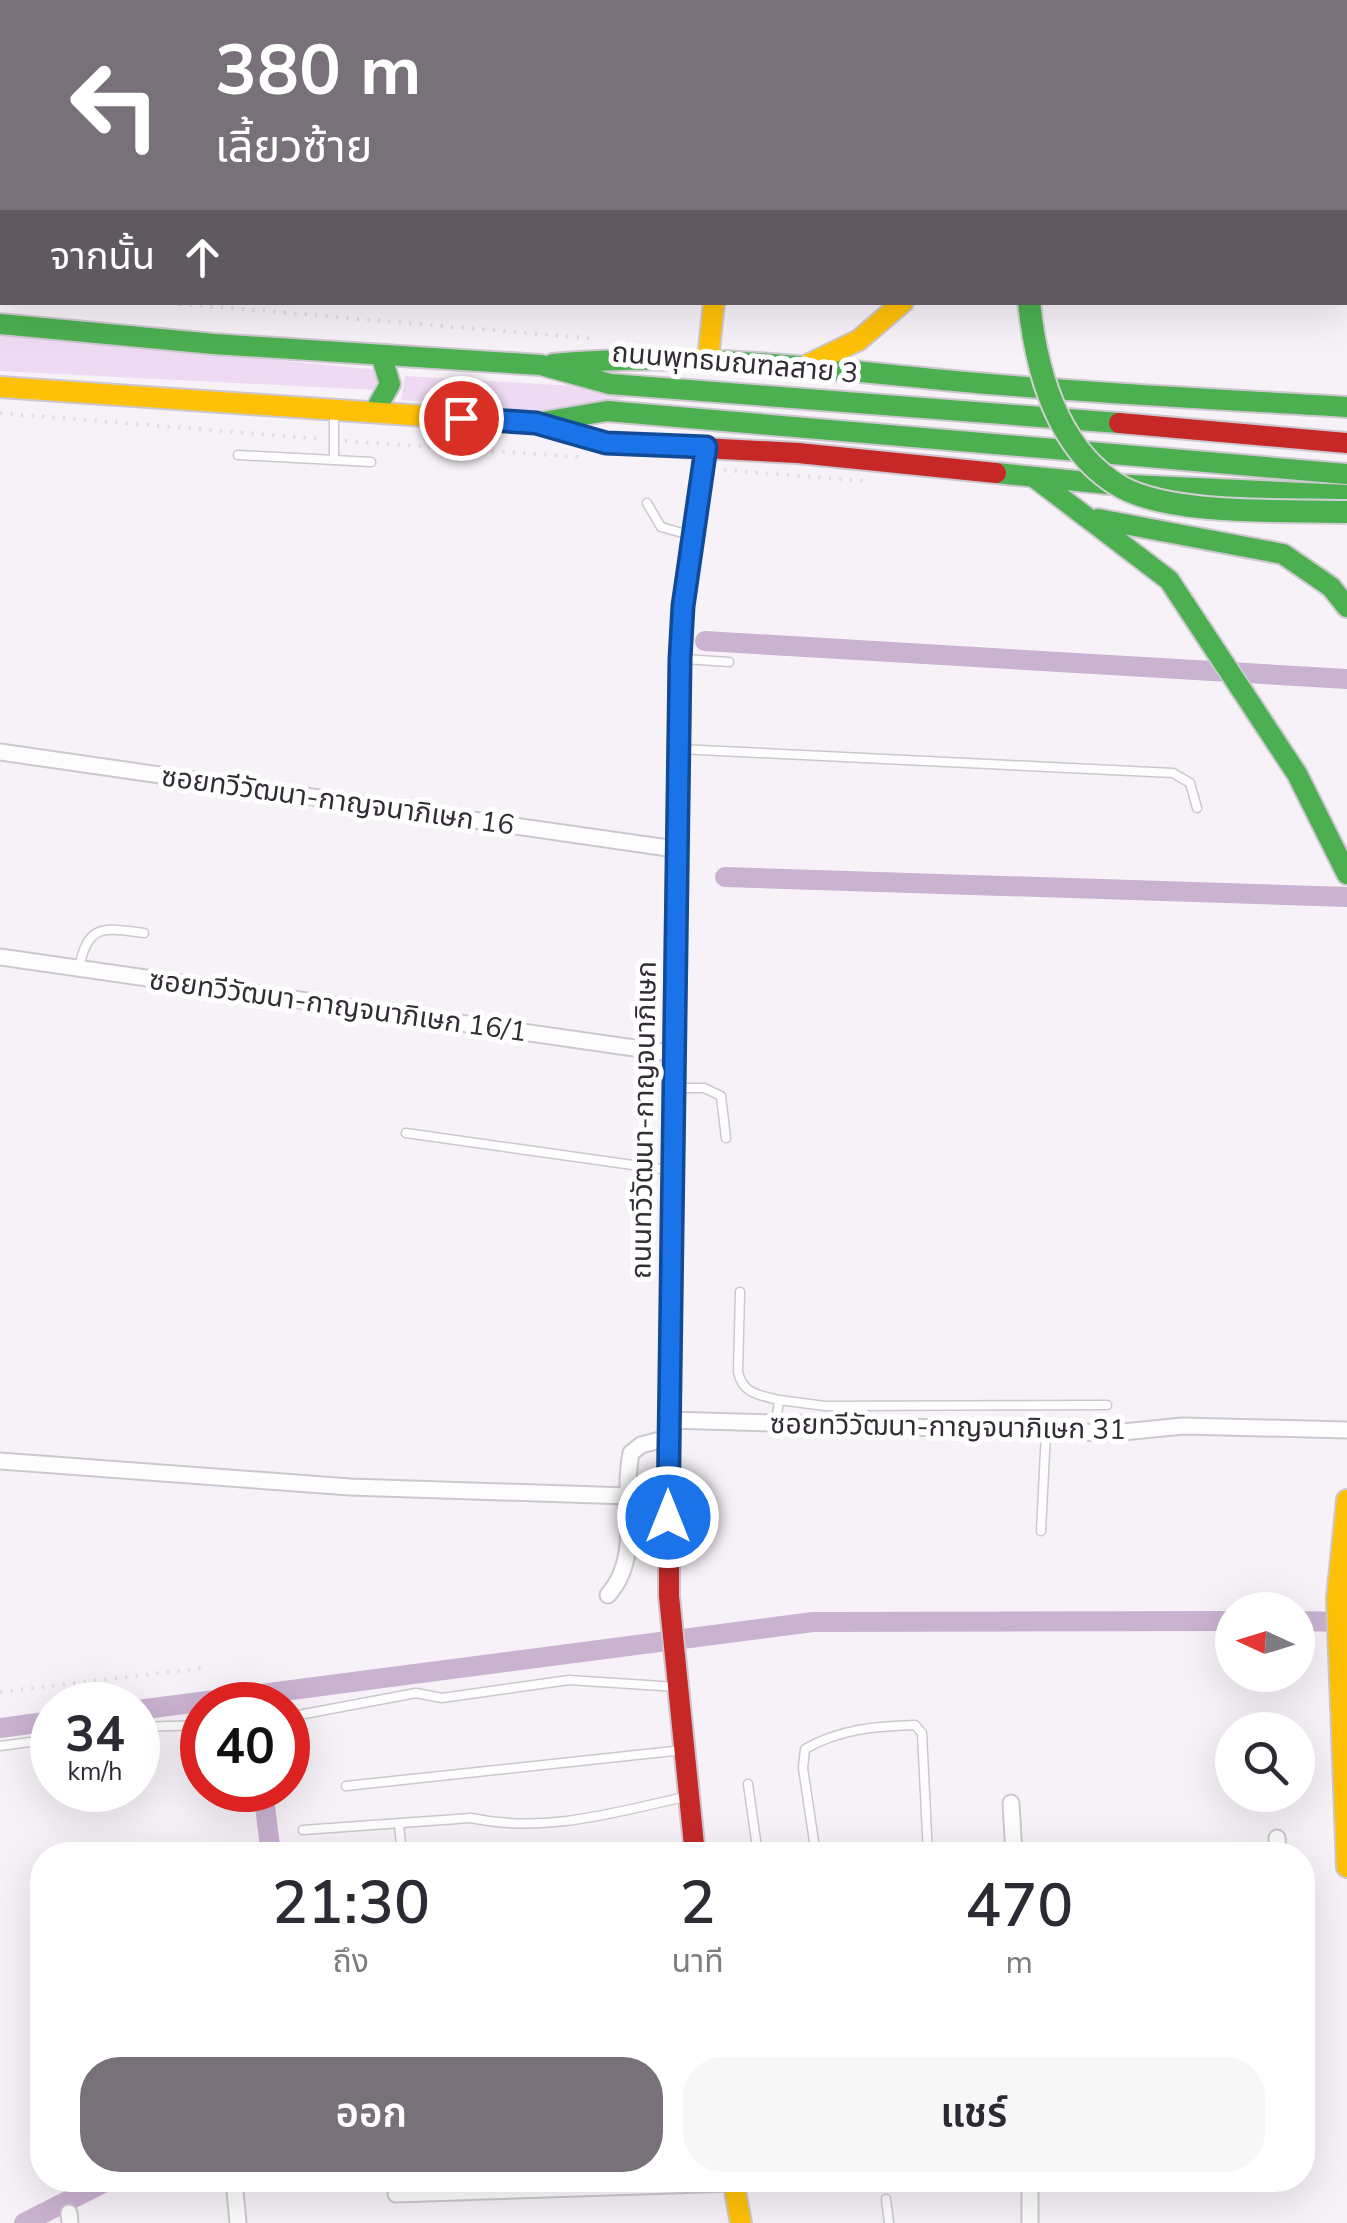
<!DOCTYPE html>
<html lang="th">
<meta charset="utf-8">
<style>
body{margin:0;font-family:"Nunito Sans","Noto Sans Thai",sans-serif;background:#f7f7f7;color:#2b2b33;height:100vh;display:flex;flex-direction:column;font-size:38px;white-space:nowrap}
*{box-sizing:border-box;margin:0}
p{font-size:32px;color:#7c7c81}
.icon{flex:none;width:55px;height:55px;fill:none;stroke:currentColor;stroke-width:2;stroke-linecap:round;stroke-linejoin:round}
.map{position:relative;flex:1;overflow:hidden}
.details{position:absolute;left:30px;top:1842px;width:1285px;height:350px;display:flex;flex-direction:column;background:#fff;border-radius:40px;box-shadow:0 10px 40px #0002}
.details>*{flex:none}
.hud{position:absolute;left:0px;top:0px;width:1348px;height:305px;box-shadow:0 10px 40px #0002;background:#787179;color:#fff;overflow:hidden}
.needle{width:65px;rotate:274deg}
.buttons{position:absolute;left:1215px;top:1592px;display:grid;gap:20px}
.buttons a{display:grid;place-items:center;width:100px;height:100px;border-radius:50%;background:#fff;box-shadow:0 10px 40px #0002;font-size:50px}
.speed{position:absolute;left:30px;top:1682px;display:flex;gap:20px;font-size:50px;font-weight:700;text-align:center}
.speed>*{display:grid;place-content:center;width:130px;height:130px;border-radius:50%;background:#fff;box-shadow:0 10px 40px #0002;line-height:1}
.speed small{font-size:25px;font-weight:400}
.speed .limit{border:15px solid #d22;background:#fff;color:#111}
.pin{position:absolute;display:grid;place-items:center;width:85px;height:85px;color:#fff;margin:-42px;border:5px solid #fff;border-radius:50%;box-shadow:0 2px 10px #0007}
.me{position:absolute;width:110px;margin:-55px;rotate:0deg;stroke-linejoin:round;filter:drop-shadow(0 0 8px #0008)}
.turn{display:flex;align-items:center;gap:35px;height:210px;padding:0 50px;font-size:45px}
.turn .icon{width:130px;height:130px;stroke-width:2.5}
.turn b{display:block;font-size:70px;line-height:85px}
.then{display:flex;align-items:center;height:95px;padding:0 50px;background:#0003;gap:20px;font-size:38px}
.eta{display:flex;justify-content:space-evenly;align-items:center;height:170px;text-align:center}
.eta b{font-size:60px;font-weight:600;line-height:70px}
.primary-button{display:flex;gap:20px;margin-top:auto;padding:20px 50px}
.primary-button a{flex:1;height:115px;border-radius:40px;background:#787179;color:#fff;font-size:40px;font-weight:600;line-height:115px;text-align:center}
.primary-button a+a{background:#f7f7f7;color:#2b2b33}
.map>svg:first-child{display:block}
</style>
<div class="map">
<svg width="1347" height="2223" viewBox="0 0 1347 2223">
<rect width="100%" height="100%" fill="#f7f2f8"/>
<g fill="#eedbf3">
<path d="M0,334L380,370L384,384L375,390L0,371Z"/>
<path d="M405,376L590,387L626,398L551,413L401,400Z"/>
</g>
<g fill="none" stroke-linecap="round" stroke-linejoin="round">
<g stroke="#cab2d1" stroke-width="20">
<path d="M705,641L1347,679"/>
<path d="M725,877L1347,897"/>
<path d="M1298,1621L1347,1622"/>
<path d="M138,1710L813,1622L1232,1621"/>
<path d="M0,1728L52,1721"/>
<path d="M263,1790L271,1855"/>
<path d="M24,2223L109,2180"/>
</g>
<g stroke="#cdc8cf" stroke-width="11">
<g id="lane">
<path d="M238,455L334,460V410"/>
<path d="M334,460L371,462"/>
<path d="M647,503L661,527L690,535"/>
<path d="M684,659L729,662"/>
<path d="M679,749L1173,773L1190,783L1197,808"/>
<path d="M79,968C88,923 103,928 144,933"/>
<path d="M674,1088H704L721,1096L726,1138"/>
<path d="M406,1133L668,1170"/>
<path d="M740,1292L738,1372C743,1394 759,1395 779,1400"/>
<path d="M776,1423L779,1400L825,1406L1107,1405"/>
<path d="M1041,1531L1046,1432"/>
<path d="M288,1717L416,1693L442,1698L569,1680L677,1687"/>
<path d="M138,1727L202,1725"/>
<path d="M0,1746L52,1739"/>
<path d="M748,1784L758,1855"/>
<path d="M346,1786L683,1750"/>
<path d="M399,1824L402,1855"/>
<path d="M303,1830L471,1818C546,1834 616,1812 689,1796"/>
<path d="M816,1855L803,1768L805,1749C840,1729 876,1726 915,1725L922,1733L928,1855"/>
<path d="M886,2199L889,2223"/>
</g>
</g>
<g stroke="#cdc8cf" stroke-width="19">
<g id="street">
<path d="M326,0L340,2"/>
<path d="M144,2L147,0"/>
<path d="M255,2V0"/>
<path d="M1098,2L1099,0"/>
<path d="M0,7L2,8"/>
<path d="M0,752L675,849"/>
<path d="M0,957L676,1054"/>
<path d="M668,1420L1113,1433L1183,1426L1347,1430"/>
<path d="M0,1461L350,1487L628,1496"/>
<path d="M608,1595C643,1555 621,1501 631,1453L641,1445L668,1438"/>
<path d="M1011,1803L1014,1855"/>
<path d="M1277,1838L1278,1855"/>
<path d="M234,2180L238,2223"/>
<path d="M396,2194L734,2183"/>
<path d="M69,2213L70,2223"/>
<path d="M1030,2223V2180"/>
</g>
</g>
<g stroke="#cdc8cf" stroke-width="24">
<g id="fast">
<path d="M716,0V2"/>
<path d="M1220,2L1223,0"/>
<path d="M1276,2L1279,0"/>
<path d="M0,324L214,344L541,365L610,384L1119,423"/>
<path d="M553,364C688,351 819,368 954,381C1084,393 1216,399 1347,407"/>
<path d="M375,411L390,384L381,355"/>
<path d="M455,418L537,423L607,411L1347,474"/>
<path d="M996,473L1108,484L1347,495"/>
<path d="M1035,478L1169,580L1297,774L1347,874"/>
<path d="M1098,519L1283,554L1331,587L1347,607"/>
<path d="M671,1248L680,659L683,606L706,447"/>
</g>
</g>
<g stroke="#cdc8cf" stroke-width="24">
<g id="slow">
<path d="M708,359L714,302"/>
<path d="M803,367L859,340L903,302"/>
<path d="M0,387L455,418"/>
<path d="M1347,1500L1337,1598L1347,1867"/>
<path d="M669,1552L671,1248"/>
<path d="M733,2180L741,2223"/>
</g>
</g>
<g stroke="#cdc8cf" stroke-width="24">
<g id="jam">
<path d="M1119,423L1347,443"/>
<path d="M543,425L606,443L798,453L996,473"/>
<path d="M669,1552V1596L695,1855"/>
</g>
</g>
<g stroke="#e1dfe1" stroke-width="4" stroke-dasharray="2.5 8" stroke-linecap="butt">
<path d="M0,289L2,290"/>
<path d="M158,302L597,339"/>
<path d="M0,413L321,439"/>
<path d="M345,441L580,457"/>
<path d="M724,470L864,481"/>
<path d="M0,1692L202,1668"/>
</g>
<use href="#lane" stroke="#fefdfe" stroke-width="8"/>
<use href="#street" stroke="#fefdfe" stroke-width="15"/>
<use href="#fast" stroke="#4caf50" stroke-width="20"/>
<use href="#slow" stroke="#ffc107" stroke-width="20"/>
<use href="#jam" stroke="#c62828" stroke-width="20"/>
<g stroke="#d3d0d4" stroke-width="26" stroke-linecap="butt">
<path id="fast-bridge" d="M1029,302C1036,370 1056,450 1121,487C1173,516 1286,510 1347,512"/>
</g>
<use href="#fast-bridge" stroke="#4caf50" stroke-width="22"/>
</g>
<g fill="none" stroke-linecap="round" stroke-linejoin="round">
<g stroke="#114b97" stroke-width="25">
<path id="route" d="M461,418L536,423L606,443L706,447L683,606L680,659L668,1517"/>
</g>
<use href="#route" stroke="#1a73e8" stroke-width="18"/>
</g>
<g text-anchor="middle" stroke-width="10" stroke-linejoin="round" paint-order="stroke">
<g font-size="28" fill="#332c35" stroke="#fff">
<text transform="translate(735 362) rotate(5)" y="10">ถนนพุทธมณฑลสาย 3</text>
<text transform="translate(338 800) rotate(8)" y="10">ซอยทวีวัฒนา-กาญจนาภิเษก 16</text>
<text transform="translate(338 1005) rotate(8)" y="10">ซอยทวีวัฒนา-กาญจนาภิเษก 16/1</text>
<text transform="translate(643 1120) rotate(-89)" y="10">ถนนทวีวัฒนา-กาญจนาภิเษก</text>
<text transform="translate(948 1426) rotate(1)" y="10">ซอยทวีวัฒนา-กาญจนาภิเษก 31</text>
</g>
</g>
</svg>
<div class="buttons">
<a><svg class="needle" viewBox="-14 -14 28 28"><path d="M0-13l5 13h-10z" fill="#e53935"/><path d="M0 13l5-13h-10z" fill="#7c7c81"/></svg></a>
<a><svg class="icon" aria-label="search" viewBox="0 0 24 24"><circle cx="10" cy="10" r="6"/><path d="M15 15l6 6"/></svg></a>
</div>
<div class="speed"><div>34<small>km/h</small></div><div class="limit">40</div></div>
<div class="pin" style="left:461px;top:418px;background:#d93025"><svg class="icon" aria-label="arrive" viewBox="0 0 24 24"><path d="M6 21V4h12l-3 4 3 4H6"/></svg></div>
<svg class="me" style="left:668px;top:1517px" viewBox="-20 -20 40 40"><circle r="17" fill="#1a73e8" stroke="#fff" stroke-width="3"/><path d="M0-11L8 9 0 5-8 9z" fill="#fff"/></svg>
<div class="hud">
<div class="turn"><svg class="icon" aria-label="left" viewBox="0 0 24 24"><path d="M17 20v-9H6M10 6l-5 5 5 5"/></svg><div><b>380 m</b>เลี้ยวซ้าย</div></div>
<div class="then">จากนั้น<svg class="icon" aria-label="ahead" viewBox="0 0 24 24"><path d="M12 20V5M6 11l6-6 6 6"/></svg></div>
</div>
<section class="details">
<div class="eta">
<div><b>21:30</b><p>ถึง</p></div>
<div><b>2</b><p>นาที</p></div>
<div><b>470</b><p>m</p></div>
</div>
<div class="primary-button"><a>ออก</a><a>แชร์</a></div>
</section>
</div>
